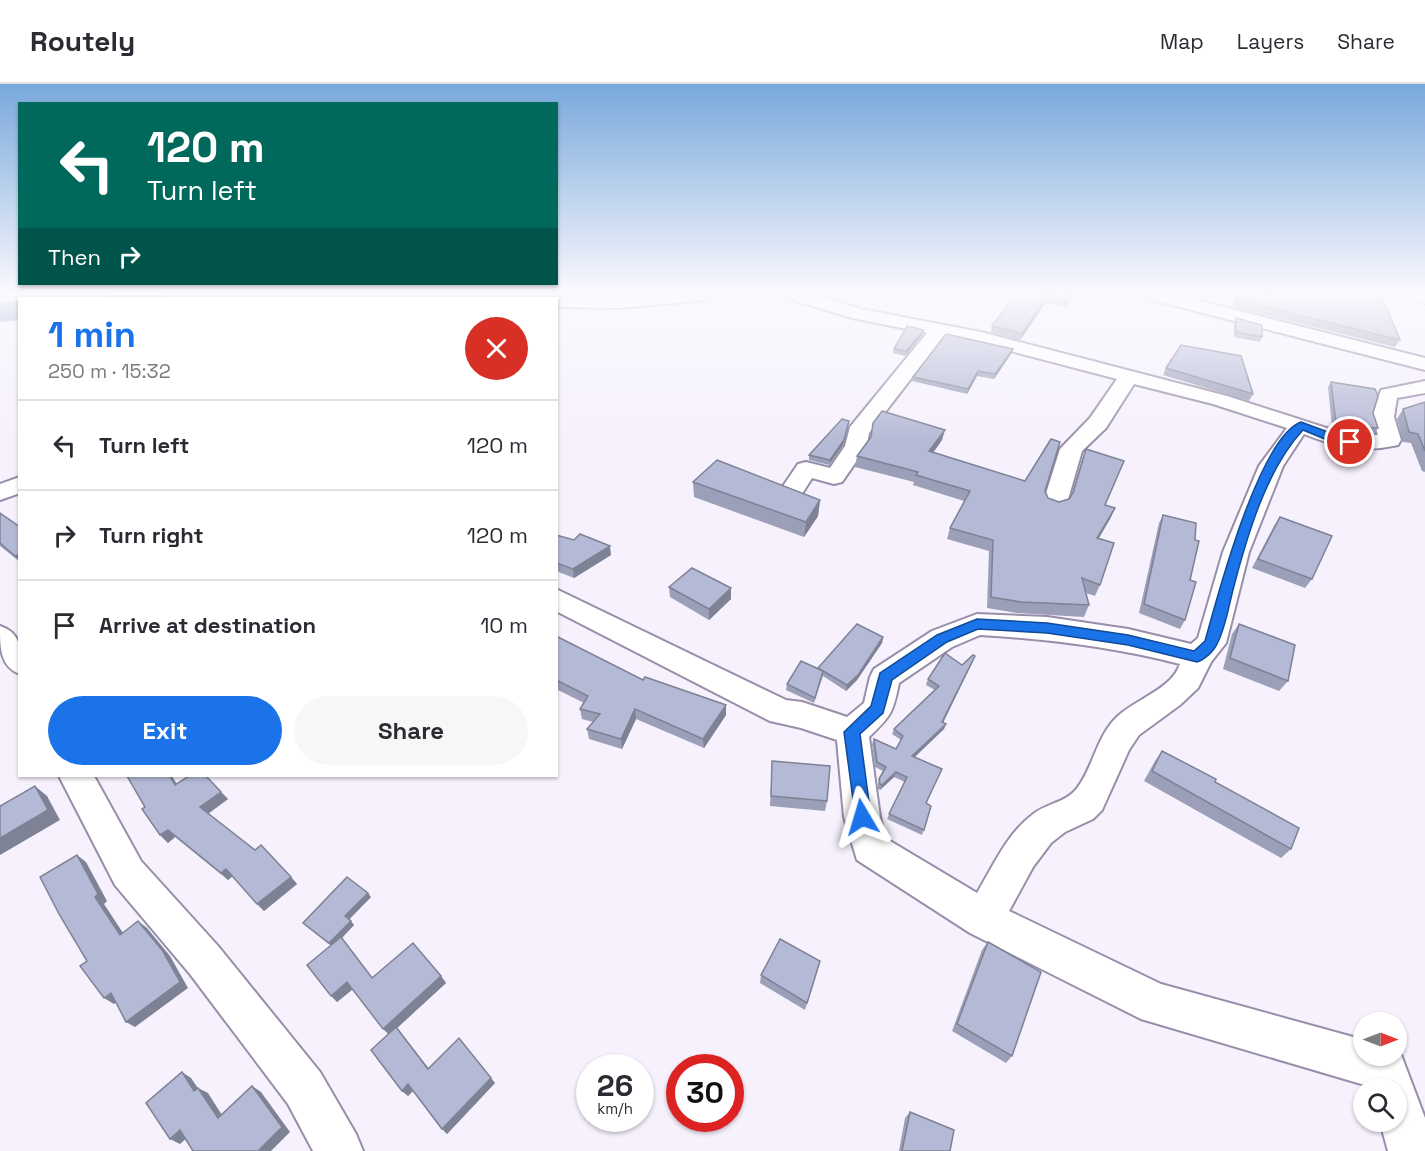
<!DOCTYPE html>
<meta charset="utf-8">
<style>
body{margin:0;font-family:"Space Grotesk",sans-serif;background:#f7f7f7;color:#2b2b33;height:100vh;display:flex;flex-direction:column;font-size:22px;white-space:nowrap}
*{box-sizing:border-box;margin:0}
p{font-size:20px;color:#7c7c81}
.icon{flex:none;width:33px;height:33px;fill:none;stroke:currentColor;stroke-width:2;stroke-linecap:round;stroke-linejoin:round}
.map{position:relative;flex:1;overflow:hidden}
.details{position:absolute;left:18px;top:213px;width:540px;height:480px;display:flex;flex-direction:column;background:#fff;border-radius:0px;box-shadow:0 2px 4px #0004}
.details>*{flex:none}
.banner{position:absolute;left:18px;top:18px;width:540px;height:183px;border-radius:0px;box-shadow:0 2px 4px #0004;background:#00695c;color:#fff;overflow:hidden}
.needle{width:39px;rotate:90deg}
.fabs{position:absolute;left:1353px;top:928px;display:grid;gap:12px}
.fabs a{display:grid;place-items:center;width:54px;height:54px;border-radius:50%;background:#fff;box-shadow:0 2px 4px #0004;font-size:30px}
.speed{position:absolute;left:576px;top:970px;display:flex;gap:12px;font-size:30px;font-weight:700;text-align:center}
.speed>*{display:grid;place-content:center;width:78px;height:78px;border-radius:50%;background:#fff;box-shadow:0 2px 4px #0004;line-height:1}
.speed small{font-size:15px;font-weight:400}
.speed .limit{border:9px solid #d22;background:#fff;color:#111}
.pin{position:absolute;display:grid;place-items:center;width:51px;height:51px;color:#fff;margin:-26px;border:3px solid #fff;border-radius:50%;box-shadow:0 2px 6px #0007}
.me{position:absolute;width:66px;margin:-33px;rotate:353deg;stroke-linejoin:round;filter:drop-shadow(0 0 4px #0008)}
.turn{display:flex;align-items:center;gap:21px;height:126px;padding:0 30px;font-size:27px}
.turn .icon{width:78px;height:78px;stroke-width:2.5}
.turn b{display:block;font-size:42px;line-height:51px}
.then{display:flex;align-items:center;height:57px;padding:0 30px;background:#0003;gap:12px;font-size:22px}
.round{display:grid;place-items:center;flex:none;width:63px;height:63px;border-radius:32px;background:#f7f7f7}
.headline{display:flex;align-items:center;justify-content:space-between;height:102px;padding:0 30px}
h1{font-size:36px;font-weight:700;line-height:45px;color:#1a73e8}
.action{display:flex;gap:12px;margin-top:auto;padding:12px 30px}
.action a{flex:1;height:69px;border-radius:36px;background:#1a73e8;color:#fff;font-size:24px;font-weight:700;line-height:69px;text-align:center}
.action a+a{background:#f7f7f7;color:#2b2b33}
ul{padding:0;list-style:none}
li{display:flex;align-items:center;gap:18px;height:90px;padding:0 30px;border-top:2px solid #e1e1e2}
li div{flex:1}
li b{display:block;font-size:22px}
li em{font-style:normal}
header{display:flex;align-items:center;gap:36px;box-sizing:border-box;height:84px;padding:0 30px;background:#fff;border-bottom:2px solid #e1e1e2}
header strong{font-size:28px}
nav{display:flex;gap:33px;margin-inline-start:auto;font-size:21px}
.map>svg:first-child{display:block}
</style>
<header>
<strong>Routely</strong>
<nav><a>Map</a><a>Layers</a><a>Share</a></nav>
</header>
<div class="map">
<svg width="1425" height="1067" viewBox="0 0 1425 1067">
<rect width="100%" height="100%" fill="#f6f1fd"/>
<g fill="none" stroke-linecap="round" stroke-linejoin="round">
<g fill="#7097c8" fill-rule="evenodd">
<path d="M109,211H167L165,214H108Z"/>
<path d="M20,217V236L0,238V218Z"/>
</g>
<g stroke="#988ea9" stroke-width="4">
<g id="minor">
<path d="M647,211H713L705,216L620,224L556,223V214H550Z"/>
<path d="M787,211H814L861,225L981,248L1227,312L1345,350L1378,351L1372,333L1381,306L1425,297V309L1397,314L1394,333L1401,356L1398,361C1364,369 1336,363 1304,350L1283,382L1249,468L1226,559L1211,578L1198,604L1180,621L1139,651L1129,666L1102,726L1093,735L1065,748L1051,759L1033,783L1009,827L1161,900L1364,956V972H1396V967L1400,968L1425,1034V1067H1388L1380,1038H1396V1005H1370L1368,1002L1141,935L970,849L857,776L844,733L837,656L801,644L770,637L556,527V505L786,616L802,618L847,633L864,619L870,593L874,585L932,547L977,530L1047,533L1128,545L1191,560L1198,554L1223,468L1259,382L1287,344L1213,320L1134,300L1106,344L1082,367L1067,419L1064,424L1055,427L1046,424L1043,419L1060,365L1090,334L1117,295L980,259L944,252L869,349L867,362L842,398L834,400L812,394L800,413L791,415L782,413L779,408L798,380L806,378L830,384L845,362L850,343L927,249L852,234L789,215ZM980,551C1048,555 1114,563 1180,580C1172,605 1136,615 1118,632C1097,651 1094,681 1078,703C1067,719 1046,719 1032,731C1007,750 993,782 977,809L885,754L880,733L869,653C891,632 893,629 899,599L952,563Z"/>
<path d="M1147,211H1177L1425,274V286L1149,215Z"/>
<path d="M20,393V409L0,416V400Z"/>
<path d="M0,542C24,550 20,569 20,590C0,583 0,563 0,542Z"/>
<path d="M59,692H94L141,777L218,862L320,988L356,1050L363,1067H313L288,1020L190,890L115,801Z"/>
</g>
</g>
<g stroke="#988ea9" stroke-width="3">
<path id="trunk" d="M1413,211H1425V220L1418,218Z"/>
</g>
<use href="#minor" fill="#fff" fill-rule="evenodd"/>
<use href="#trunk" fill="#fff" fill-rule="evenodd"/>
</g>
<g fill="#9b9fb7">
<path d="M1015,211H1072L1068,224L1046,219L1047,217L1020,256L991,248L992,242Z"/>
<path d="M1234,211H1381L1400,256L1395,263L1234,223Z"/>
<path d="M1236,234L1262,253L1260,258L1234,253V239Z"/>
<path d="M923,250L905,272L893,269L894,265Z"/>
<path d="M1011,270L994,295L977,292L967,310L912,297L913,293Z"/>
<path d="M1166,284L1253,310L1249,317L1163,291Z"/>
<path d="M1331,298L1373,329L1378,344L1375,349L1358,348L1332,343L1328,303Z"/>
<path d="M1425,318V388L1422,387L1411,359L1403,358L1397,335L1403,325Z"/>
<path d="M848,343L843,361L829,381L809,376V371Z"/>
<path d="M942,356L933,369L1045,407L1048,414L1059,418L1069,415L1071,412L1082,376L1086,365L1105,421L1115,424L1110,435L1099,454L1100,501L1095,512L1086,509L1089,521L1084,533L1017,529L987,524L989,467L947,455L950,444L964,417L913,401L914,398L855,383L857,372Z"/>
<path d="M693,398L820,416L818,432L804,453L694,413Z"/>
<path d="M0,429L20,443V478L0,462Z"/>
<path d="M1163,431L1190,496L1185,536L1180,545L1139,529L1159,439Z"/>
<path d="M1280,433L1312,495L1305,504L1252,484L1274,442Z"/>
<path d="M556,451L611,471L574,494L556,487Z"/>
<path d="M669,503L731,515L709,536L670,513Z"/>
<path d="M1239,540L1288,597L1279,607L1223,585L1232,550Z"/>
<path d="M556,552L643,596L726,631L704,664L636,635L622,665L589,655L587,645L593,638L582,635L580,625L584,619L556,605Z"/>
<path d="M883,553L882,559L857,596L846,607L823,592L814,619L786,606L787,600Z"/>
<path d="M973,577L943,638L946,640L944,645L915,673L940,690L926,719L924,746L922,751L887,735L905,698L894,693L880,706L878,705V700L879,695L883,687L875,683L872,660L874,655L896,665L901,656L892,650L894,645L935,606L926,601L928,595Z"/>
<path d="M1162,667L1215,698L1291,765L1281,774L1144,697L1155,677Z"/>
<path d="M772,677L827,717L825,727L770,722Z"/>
<path d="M177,700L221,708L228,715L208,730L291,793L297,800L264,827L232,792L228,796L175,753L168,759L160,751Z"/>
<path d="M371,813L349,836L354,841L342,854L373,894L441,892L446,899L397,944L428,984L495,999L447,1050L413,1007L408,1012L402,1007L388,950L353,905L337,918L331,862L307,843L303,839Z"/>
<path d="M988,858L1012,972L1006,979L952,947L982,866Z"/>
<path d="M820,877L805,926L760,899L761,891Z"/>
<path d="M910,1028L950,1067H899L905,1034Z"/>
</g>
<g fill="#7e8295">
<path d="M1049,211L1047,217L1020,256L1022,249Z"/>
<path d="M924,246L923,250L905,272L906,267Z"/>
<path d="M1013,265L1011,270L994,295L995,290Z"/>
<path d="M978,287L977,292L967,310L968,305Z"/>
<path d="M849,337L843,361L829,381L830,376Z"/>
<path d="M945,346L942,356L926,378L929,367Z"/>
<path d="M820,416L818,432L804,453L806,438Z"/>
<path d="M1115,424L1110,435L1092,465L1097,454Z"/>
<path d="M610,462L611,471L574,494L573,485Z"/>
<path d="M20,470V477L15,472Z"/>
<path d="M731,504V515L709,536V525Z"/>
<path d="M883,553L882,559L857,596L846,607L847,601Z"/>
<path d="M975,572L973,577L941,643L942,638Z"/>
<path d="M726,621V631L704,664L703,655Z"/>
<path d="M635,625L636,635L622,665L621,655Z"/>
<path d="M946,640L944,645L910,677L912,672Z"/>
<path d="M896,688L894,693L880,706L882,701Z"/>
<path d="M170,692H172L182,709L175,701Z"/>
<path d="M35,702L47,712L60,736L0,771V754Z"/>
<path d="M221,708L228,715L206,731L200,723Z"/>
<path d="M168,746L175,753L168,759L160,751Z"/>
<path d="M77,771L86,778L107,817L104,820L129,858L120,851L95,813Z"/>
<path d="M226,785L233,792L228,796L221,789Z"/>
<path d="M291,793L297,800L264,827L257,820Z"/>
<path d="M368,809L371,813L348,836L345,832Z"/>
<path d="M138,837L147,844L170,872L188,904L135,943L126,938Z"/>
<path d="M351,837L354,841L333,863L329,859Z"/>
<path d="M441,892L446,899L397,944L433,990L383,945Z"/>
<path d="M347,898L353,905L337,918L331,912Z"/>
<path d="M111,909L121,915L114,920L104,914Z"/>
<path d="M182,988L191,994L204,1013L194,1007Z"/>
<path d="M491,994L495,999L447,1050L442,1045Z"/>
<path d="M408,1000L414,1006L408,1012L402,1007Z"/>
<path d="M252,1002L261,1008L290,1048L271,1067H258Z"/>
<path d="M198,1004L208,1009L227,1039L218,1034Z"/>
<path d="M180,1046L190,1051L180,1060L170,1055Z"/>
</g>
<g fill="#b4b9d5" stroke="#7e8295" stroke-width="1.5">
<path d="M1015,211H1048L1022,249L992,242Z"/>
<path d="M1049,211H1072L1070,217L1048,213Z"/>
<path d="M1238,211H1381L1400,256L1238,216Z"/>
<path d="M1236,234L1262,241V253L1236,248Z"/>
<path d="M907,242L924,246L906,267L894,265Z"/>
<path d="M946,250L1013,265L995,290L978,287L968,305L913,293Z"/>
<path d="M1181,261L1241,272L1253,310L1166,284Z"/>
<path d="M1331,298L1375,305L1378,312L1373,329L1378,344L1361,343L1336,338Z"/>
<path d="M1425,318V367L1418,350L1409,348L1403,325Z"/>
<path d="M882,327L945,346L929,367L1025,397L1051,355L1060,358L1045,407L1048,414L1059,418L1069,415L1073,409L1086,365L1124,377L1105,421L1115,424L1097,454L1114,459L1100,501L1082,494L1089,521L1021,518L991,513L993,456L950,444L970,407L916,391L918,388L857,372L871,353L873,339Z"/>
<path d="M842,335L849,337L844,356L830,376L809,371Z"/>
<path d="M717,376L820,416L806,438L693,398Z"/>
<path d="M0,429L20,443V470L15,472L0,459Z"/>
<path d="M1163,431L1196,439L1195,456L1199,457L1190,496L1196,498L1185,536L1144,520Z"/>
<path d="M1280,433L1332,452L1312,495L1258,475Z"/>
<path d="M580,450L610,462L573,485L556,479V451L574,456Z"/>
<path d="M692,484L731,504L709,525L669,503Z"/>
<path d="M857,540L883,553L858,591L847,601L818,584Z"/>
<path d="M1239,540L1295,561L1288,597L1230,574Z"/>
<path d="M556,552L643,596L645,593L726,621L703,655L635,625L621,655L587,645L600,630L580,625L588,612L556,596Z"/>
<path d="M945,569L962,581L973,571L975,572L942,638L946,640L912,672L942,685L926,719L931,722L924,746L889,730L907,693L896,688L882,701L880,700L879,695L886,683L877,678L874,655L896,665L903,652L894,645L939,602L928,595Z"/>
<path d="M801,577L823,587L815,614L787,600Z"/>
<path d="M1162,667L1216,695L1215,698L1299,744L1291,765L1152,687Z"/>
<path d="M772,677L830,682L827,717L771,712Z"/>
<path d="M127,692H170L175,701L189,692H206L221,708L200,723L255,766L261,761L291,793L257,820L226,785L221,789L168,746L160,751L142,725L145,723Z"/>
<path d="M35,702L48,726L0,754V722Z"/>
<path d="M77,771L98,810L95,813L120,851L138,837L162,866L180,898L126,938L111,909L104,914L80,882L87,877L59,830L40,793Z"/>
<path d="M347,793L368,809L345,832L351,837L329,859L303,839Z"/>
<path d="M341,853L372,894L413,859L441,892L383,945L347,898L331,912L307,881Z"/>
<path d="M780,855L820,877L807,919L761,891Z"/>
<path d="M988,858L1041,888L1012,972L957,940Z"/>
<path d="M396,943L428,985L459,954L491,994L442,1045L408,1000L402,1007L371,966Z"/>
<path d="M182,988L194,1007L198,1004L218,1034L252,1002L282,1043L258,1067H193L180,1046L170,1055L146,1019Z"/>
<path d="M910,1028L954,1046L950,1067H902Z"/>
</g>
<linearGradient id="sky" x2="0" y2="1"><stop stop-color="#78a8db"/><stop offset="0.58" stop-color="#fbf9fe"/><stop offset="1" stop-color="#fbf9fe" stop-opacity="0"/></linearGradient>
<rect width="1425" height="361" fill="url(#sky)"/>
<path fill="#1a73e8" stroke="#114b97" stroke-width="1.5" d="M1301,338L1355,358L1350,361L1327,356L1303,346C1267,384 1247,452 1234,502C1229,520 1226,543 1217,560C1214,567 1204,576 1197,578L1128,561L1047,549L978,545L947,558L892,596L883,629L860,650L871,733L868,738L862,741L856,738L844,648L871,622L880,589L937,551L977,535L1047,539L1128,551L1194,567L1205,557C1217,514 1259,353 1301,338Z"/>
</svg>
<div class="fabs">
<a><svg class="needle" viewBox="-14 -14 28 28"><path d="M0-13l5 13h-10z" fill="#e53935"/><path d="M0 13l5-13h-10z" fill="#7c7c81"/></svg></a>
<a><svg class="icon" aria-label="search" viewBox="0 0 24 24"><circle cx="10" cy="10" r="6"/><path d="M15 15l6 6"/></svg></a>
</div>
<div class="speed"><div>26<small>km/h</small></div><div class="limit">30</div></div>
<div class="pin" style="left:1350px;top:358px;background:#d93025"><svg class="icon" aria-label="arrive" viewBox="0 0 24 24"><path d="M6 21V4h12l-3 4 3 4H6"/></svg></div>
<svg class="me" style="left:862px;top:733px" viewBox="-20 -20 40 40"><path d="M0-17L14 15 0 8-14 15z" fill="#1a73e8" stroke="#fff" stroke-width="4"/></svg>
<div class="banner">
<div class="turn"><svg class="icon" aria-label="left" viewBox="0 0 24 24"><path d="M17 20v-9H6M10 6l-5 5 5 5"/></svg><div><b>120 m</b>Turn left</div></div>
<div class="then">Then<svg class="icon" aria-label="right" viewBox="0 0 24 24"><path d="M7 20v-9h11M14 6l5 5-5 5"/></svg></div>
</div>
<section class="details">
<div class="headline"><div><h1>1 min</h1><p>250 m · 15:32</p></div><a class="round" style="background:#d93025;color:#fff"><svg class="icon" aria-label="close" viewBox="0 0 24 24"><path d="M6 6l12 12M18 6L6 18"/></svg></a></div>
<ul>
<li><svg class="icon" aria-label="left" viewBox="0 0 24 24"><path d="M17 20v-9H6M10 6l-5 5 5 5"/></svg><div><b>Turn left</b></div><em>120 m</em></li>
<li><svg class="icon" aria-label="right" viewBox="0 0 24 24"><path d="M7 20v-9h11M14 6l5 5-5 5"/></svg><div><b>Turn right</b></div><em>120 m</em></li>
<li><svg class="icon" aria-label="arrive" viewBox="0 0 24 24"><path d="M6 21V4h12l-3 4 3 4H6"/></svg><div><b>Arrive at destination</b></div><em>10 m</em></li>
</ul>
<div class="action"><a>Exit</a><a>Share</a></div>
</section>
</div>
